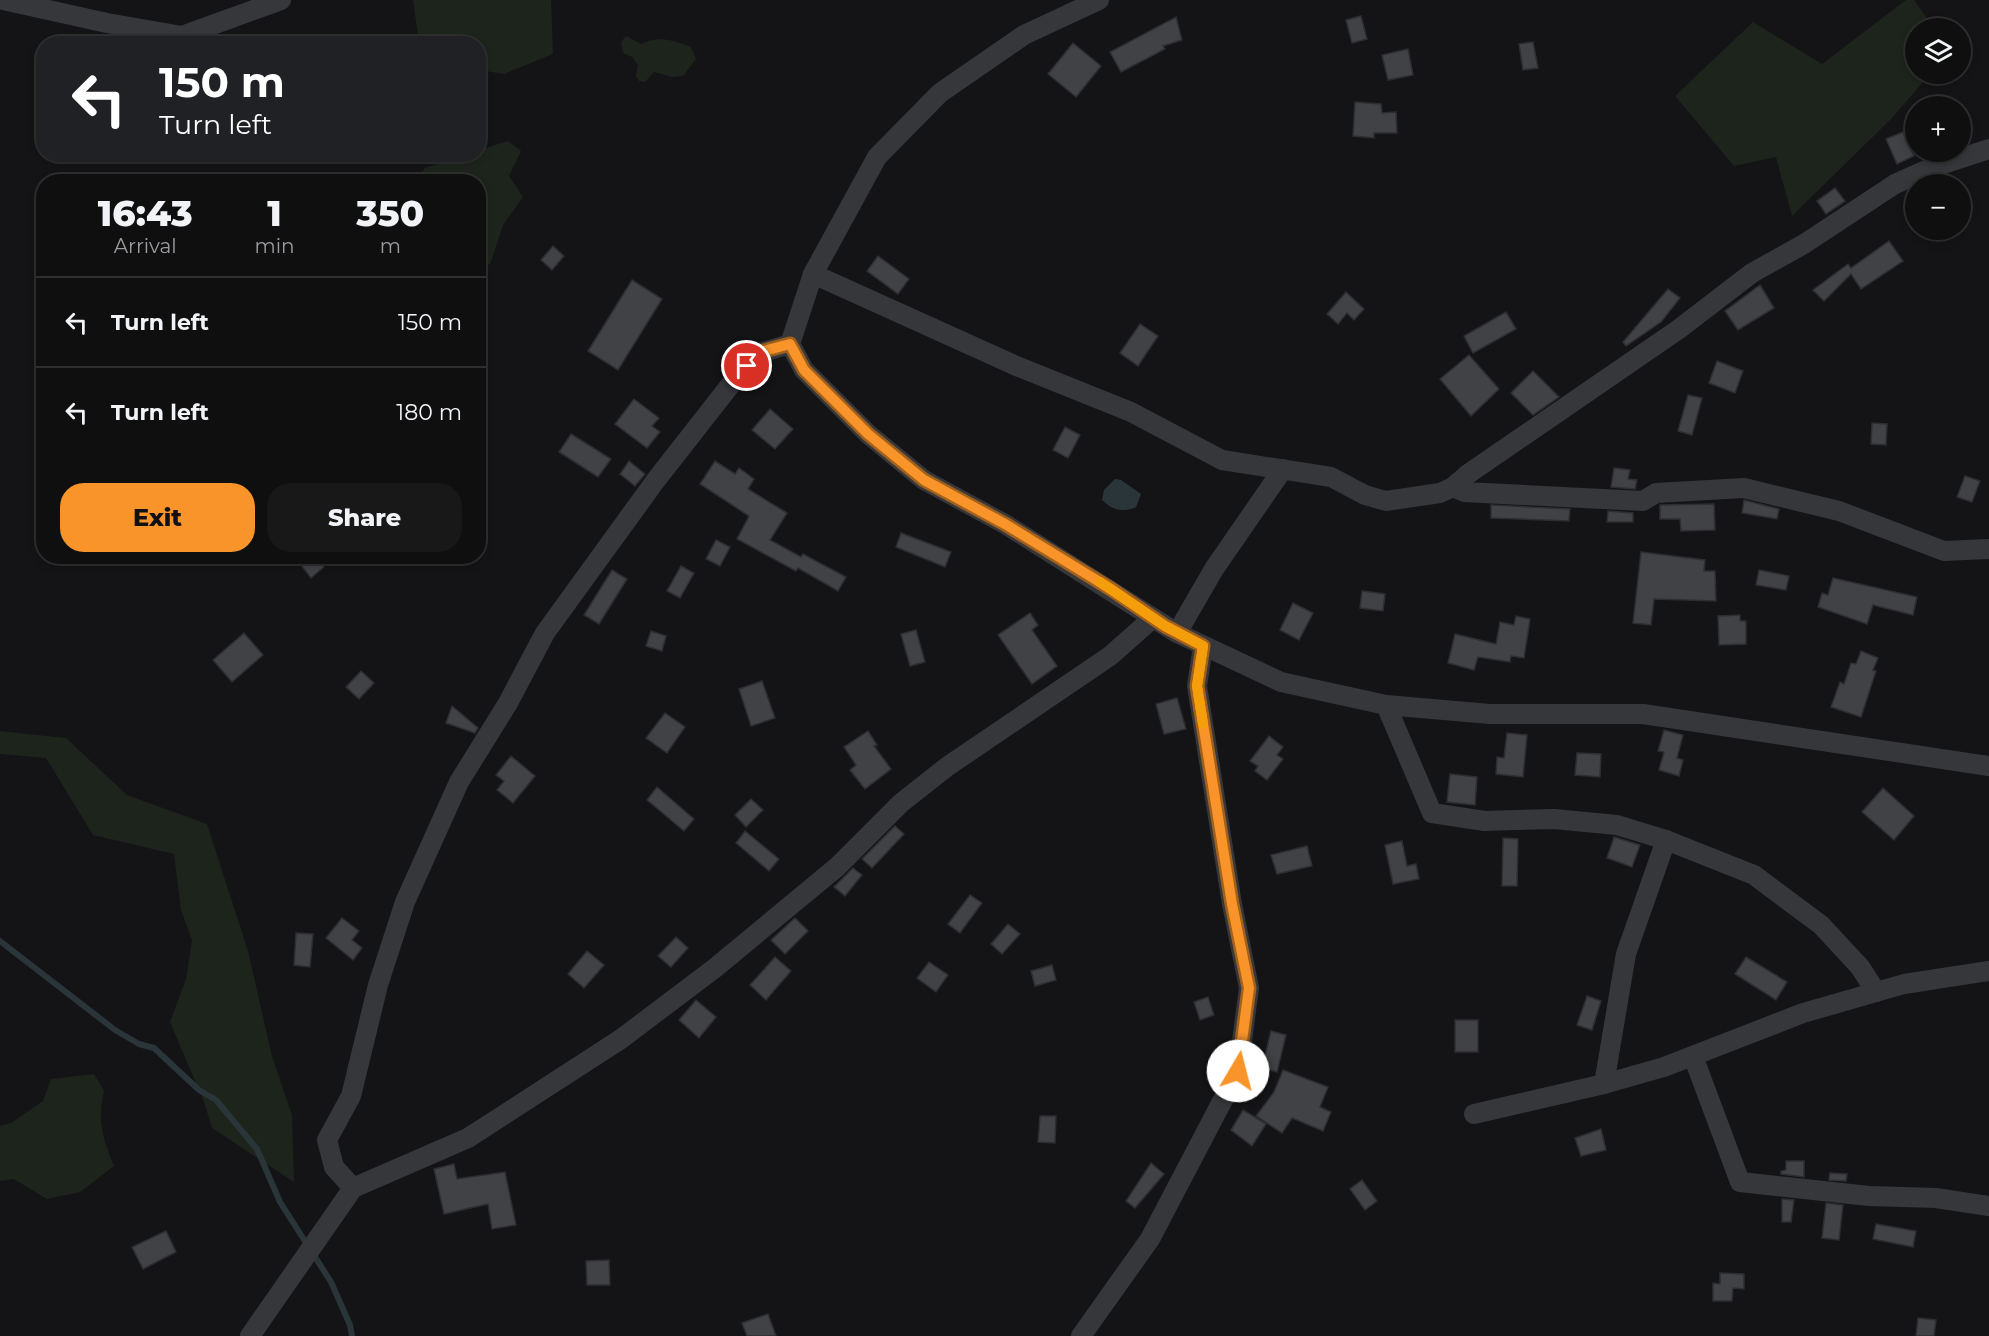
<!DOCTYPE html>
<meta charset="utf-8">
<style>
body{margin:0;font-family:Montserrat,sans-serif;background:#181819;color:#f1f3f6;height:100vh;display:flex;flex-direction:column;font-size:22px;white-space:nowrap}
*{box-sizing:border-box;margin:0}
p{font-size:20px;color:#9b9c9f}
.icon{flex:none;width:33px;height:33px;fill:none;stroke:currentColor;stroke-width:2;stroke-linecap:round;stroke-linejoin:round}
.map{position:relative;flex:1;overflow:hidden}
.side{position:absolute;left:36px;top:174px;width:450px;height:390px;display:flex;flex-direction:column;background:#0f0f10;border-radius:24px;box-shadow:0 3px 9px #0003,0 0 0 2px #2f2f30}
.side>*{flex:none}
.banner{position:absolute;left:36px;top:36px;width:450px;height:126px;border-radius:24px;box-shadow:0 3px 9px #0003,0 0 0 2px #2f2f30;background:#202124;color:#fff;overflow:hidden}
.buttons{position:absolute;left:1905px;top:18px;display:grid;gap:12px}
.buttons a{display:grid;place-items:center;width:66px;height:66px;border-radius:50%;background:#0f0f10;box-shadow:0 3px 9px #0003,0 0 0 2px #2f2f30;font-size:30px}
.pin{position:absolute;display:grid;place-items:center;width:51px;height:51px;color:#fff;margin:-26px;border:3px solid #fff;border-radius:50%;box-shadow:0 2px 6px #0007}
.me{position:absolute;width:66px;margin:-33px;rotate:8deg;stroke-linejoin:round;filter:drop-shadow(0 0 4px #0008)}
.turn{display:flex;align-items:center;gap:21px;height:126px;padding:0 24px;font-size:27px}
.turn .icon{width:78px;height:78px;stroke-width:2.5}
.turn b{display:block;font-size:42px;line-height:51px}
.eta{display:flex;justify-content:space-evenly;align-items:center;height:102px;text-align:center}
.eta b{font-size:36px;font-weight:800;line-height:42px}
.cta{display:flex;gap:12px;margin-top:auto;padding:12px 24px}
.cta a{flex:1;height:69px;border-radius:24px;background:#f8942a;color:#111;font-size:24px;font-weight:800;line-height:69px;text-align:center}
.cta a+a{background:#181819;color:#f1f3f6}
ul{padding:0;list-style:none}
li{display:flex;align-items:center;gap:18px;height:90px;padding:0 24px;border-top:2px solid #2f2f30}
li div{flex:1}
li b{display:block;font-size:22px}
li em{font-style:normal}
.map>svg:first-child{display:block}
</style>
<div class="map">
<svg width="1989" height="1336" viewBox="0 0 1989 1336">
<rect width="100%" height="100%" fill="#141416"/>
<g fill="#1c241c">
<path d="M413,0H551L553,54L504,74L479,70L478,44L419,43Z"/>
<path d="M1906,0H1914L1934,28H1916V74H1930L1891,119L1792,216L1776,157L1734,166L1675,96L1753,22L1822,64Z"/>
<path d="M626,36L641,44C658,35 673,40 691,47L696,59L683,76L672,77L654,72L645,82L639,81L636,76L638,65L632,57L623,53L621,42Z"/>
<path d="M508,141L521,151L509,176L523,197L503,225L490,265L479,259L478,182L416,181L425,168L466,155L478,154L479,150Z"/>
<path d="M0,731L66,738L127,795L207,824L248,951L272,1056L292,1115L294,1182L212,1128L204,1102L170,1022L186,979L192,940L181,910L174,854L93,835L46,758L0,754Z"/>
<path d="M94,1074L104,1091C97,1120 103,1139 114,1166L80,1192L47,1199L14,1179L0,1181V1126L11,1123L43,1101L51,1079Z"/>
</g>
<path fill="#2a353a" d="M1115,479L1121,480L1141,494L1136,507C1123,513 1112,510 1102,500L1104,490Z"/>
<g fill="none" stroke-linecap="round" stroke-linejoin="round">
<path stroke="#2a353a" stroke-width="6" d="M0,941L115,1030L139,1044L154,1048L199,1090L216,1100L257,1149L280,1202L331,1282L350,1325L352,1336"/>
</g>
<g fill="#404246" stroke="#2e2e32" stroke-width="1.5">
<path d="M1361,16L1367,39L1352,43L1346,20Z"/>
<path d="M1176,17L1182,40L1163,46L1165,49L1121,72L1110,52Z"/>
<path d="M1533,42L1538,68L1523,70L1519,44Z"/>
<path d="M1073,43L1101,66L1076,97L1048,74Z"/>
<path d="M1408,49L1413,75L1388,80L1382,55Z"/>
<path d="M1355,102L1381,104L1382,113L1396,112L1397,133H1374V138L1353,136Z"/>
<path d="M1903,132L1914,156L1897,164L1886,139Z"/>
<path d="M1835,188L1845,201L1826,214L1817,201Z"/>
<path d="M1889,241L1903,261L1861,289L1851,274L1824,301L1813,290L1848,264L1851,268Z"/>
<path d="M553,246L564,256L552,270L541,260Z"/>
<path d="M878,256L909,279L898,294L867,271Z"/>
<path d="M632,280L662,299L618,370L588,351Z"/>
<path d="M1760,285L1774,308L1738,330L1725,311Z"/>
<path d="M1668,289L1680,298L1661,322L1626,346L1623,342Z"/>
<path d="M1346,292L1364,309L1354,320L1347,313L1338,324L1327,314Z"/>
<path d="M1506,312L1516,329L1473,353L1464,336Z"/>
<path d="M1140,324L1158,336L1138,366L1120,353Z"/>
<path d="M1469,355L1499,389L1471,416L1440,379Z"/>
<path d="M1717,361L1743,371L1735,393L1709,383Z"/>
<path d="M1533,371L1559,397L1533,415L1511,393Z"/>
<path d="M1688,395L1702,398L1692,435L1678,431Z"/>
<path d="M634,399L659,418L652,426L660,432L647,448L615,424Z"/>
<path d="M770,409L793,429L775,449L752,430Z"/>
<path d="M1872,423L1887,424L1886,445L1871,444Z"/>
<path d="M1065,427L1080,435L1068,458L1053,450Z"/>
<path d="M571,434L611,459L598,477L559,452Z"/>
<path d="M629,461L645,474L635,486L620,474Z"/>
<path d="M715,461L735,474L739,468L754,479L748,489L787,513L770,540L801,557L803,554L846,577L838,591L798,568L796,571L737,539L749,516L700,484Z"/>
<path d="M1614,468L1630,470L1628,479L1637,480L1635,489L1611,487Z"/>
<path d="M1965,476L1980,481L1972,502L1957,497Z"/>
<path d="M1744,500L1779,509L1777,519L1742,513Z"/>
<path d="M1714,504L1715,530L1681,531L1680,519H1660V505Z"/>
<path d="M1491,505L1570,509L1569,521L1491,518Z"/>
<path d="M1608,511L1633,513V522H1607Z"/>
<path d="M901,533L951,552L945,567L896,547Z"/>
<path d="M716,540L730,547L720,566L706,559Z"/>
<path d="M1641,552L1705,560L1704,571H1715L1716,601L1654,599L1651,625L1633,623Z"/>
<path d="M294,556H316L324,567L311,578Z"/>
<path d="M681,566L694,573L680,598L667,591Z"/>
<path d="M612,570L627,579L599,624L584,615Z"/>
<path d="M1759,570L1789,576L1786,590L1756,585Z"/>
<path d="M1833,578L1917,597L1913,615L1873,605L1867,624L1818,607L1822,593L1828,595Z"/>
<path d="M1362,591L1385,594L1383,611L1360,608Z"/>
<path d="M1293,603L1313,613L1299,640L1280,630Z"/>
<path d="M1030,613L1038,625L1032,630L1057,666L1032,684L998,635Z"/>
<path d="M1740,615V621H1746V644L1719,645L1718,616Z"/>
<path d="M1516,616L1530,619L1524,658L1511,656L1510,662L1478,657L1474,670L1448,663L1455,634L1496,644L1500,622L1514,625Z"/>
<path d="M916,630L925,662L910,666L901,634Z"/>
<path d="M651,631L666,636L662,651L646,646Z"/>
<path d="M244,633L263,655L232,682L213,660Z"/>
<path d="M1861,651L1878,658L1873,670L1876,671L1861,717L1831,707L1840,682L1844,684L1851,663L1856,664Z"/>
<path d="M361,671L374,683L359,699L346,687Z"/>
<path d="M762,681L775,718L751,726L739,689Z"/>
<path d="M1177,698L1186,729L1164,734L1156,704Z"/>
<path d="M452,706L478,728L475,733L446,723Z"/>
<path d="M665,713L685,727L667,753L646,738Z"/>
<path d="M1664,730L1683,735L1677,758L1683,760L1679,776L1659,770L1664,752L1658,751Z"/>
<path d="M868,731L877,745L874,746L891,769L865,789L850,770L856,765L844,747Z"/>
<path d="M1507,733L1527,735L1523,777L1496,774L1497,757L1504,758Z"/>
<path d="M1269,736L1283,747L1277,755L1283,759L1267,780L1255,771L1258,766L1250,761Z"/>
<path d="M1577,753L1601,754L1600,777L1575,775Z"/>
<path d="M511,756L535,776L513,803L497,790L504,781L496,775Z"/>
<path d="M1450,774L1477,777L1475,805L1447,802Z"/>
<path d="M657,787L694,819L684,831L647,800Z"/>
<path d="M1883,788L1914,816L1894,840L1862,812Z"/>
<path d="M751,799L763,810L746,827L735,815Z"/>
<path d="M895,826L904,834L872,868L862,859Z"/>
<path d="M745,831L779,859L769,871L736,843Z"/>
<path d="M1614,837L1640,845L1632,867L1607,858Z"/>
<path d="M1503,838L1518,839L1517,886H1502Z"/>
<path d="M1402,841L1407,866L1416,864L1419,879L1393,884L1385,845Z"/>
<path d="M1307,846L1312,866L1277,874L1271,855Z"/>
<path d="M853,868L862,875L845,896L834,887Z"/>
<path d="M970,895L982,903L960,933L948,924Z"/>
<path d="M342,918L359,931L352,940L362,948L353,960L326,938Z"/>
<path d="M795,918L808,931L785,954L771,940Z"/>
<path d="M1008,924L1020,934L1002,954L991,944Z"/>
<path d="M296,933L313,934L310,967L294,965Z"/>
<path d="M676,937L688,948L671,967L658,956Z"/>
<path d="M587,951L604,965L584,988L568,974Z"/>
<path d="M775,957L791,971L766,1000L750,985Z"/>
<path d="M1746,957L1787,982L1776,1000L1735,974Z"/>
<path d="M929,962L948,975L936,992L917,978Z"/>
<path d="M1052,965L1056,980L1035,986L1031,971Z"/>
<path d="M1587,996L1601,1001L1592,1030L1577,1025Z"/>
<path d="M1208,997L1214,1015L1200,1020L1194,1002Z"/>
<path d="M696,1000L716,1017L699,1038L679,1020Z"/>
<rect x="1455" y="1020" width="23" height="32"/>
<path d="M1271,1031L1286,1035L1277,1072L1262,1068Z"/>
<path d="M1283,1070L1328,1087L1320,1107L1331,1112L1323,1131L1292,1118L1282,1133L1256,1116L1274,1092Z"/>
<path d="M1243,1110L1266,1124L1252,1146L1231,1130Z"/>
<path d="M1040,1116H1056L1055,1143L1038,1142Z"/>
<path d="M1601,1129L1606,1150L1581,1156L1575,1138Z"/>
<path d="M1786,1161H1804V1177L1781,1174V1171L1786,1170Z"/>
<path d="M1151,1163L1164,1174L1135,1208L1126,1201Z"/>
<path d="M454,1164L457,1179L505,1172L516,1225L492,1229L488,1204L444,1214L434,1169Z"/>
<path d="M1830,1173L1847,1174L1846,1181L1829,1180Z"/>
<path d="M1362,1180L1377,1201L1365,1210L1350,1189Z"/>
<path d="M1782,1199L1794,1200L1791,1222H1782Z"/>
<path d="M1826,1203L1843,1205L1839,1240L1822,1238Z"/>
<path d="M1876,1224L1916,1231L1913,1247L1873,1239Z"/>
<path d="M166,1231L176,1252L143,1269L132,1247Z"/>
<path d="M609,1260L610,1285H587L586,1261Z"/>
<path d="M1720,1273L1744,1274V1289L1733,1288L1732,1301H1713V1283L1720,1284Z"/>
<path d="M768,1314L776,1336H747L742,1323Z"/>
<path d="M1918,1318L1936,1320L1934,1336H1916Z"/>
</g>
<g fill="none" stroke-linecap="round" stroke-linejoin="round">
<g stroke="#35373b" stroke-width="20">
<path d="M3,0L107,23L182,36L281,0"/>
<path d="M1099,0L1024,35L940,93L877,157L813,274L790,344L804,370L868,434L924,480L1005,524L1177,633L1281,682L1386,705L1490,714H1643L1989,766"/>
<path d="M1989,149L1931,168L1895,184L1804,244L1752,273L1679,329L1468,474L1453,487L1464,492L1643,501L1656,493L1744,488L1839,511L1944,551L1989,549"/>
<path d="M813,274L1014,365L1131,412L1222,460L1331,477L1365,495L1386,501L1440,493L1453,487"/>
<path d="M1177,633L1214,569L1283,469"/>
<path d="M1386,705L1432,813L1485,821L1554,819L1617,825L1666,840L1754,875L1821,925L1860,967L1876,992"/>
<path d="M1693,1056L1740,1182L1869,1196L1936,1198L1989,1206"/>
<path d="M1604,1084L1626,954L1666,840"/>
<path d="M1474,1114L1604,1084L1664,1067L1803,1013L1904,984L1989,971"/>
<path d="M353,1188L334,1167L327,1140L351,1096L378,985L405,902L459,782L508,703L545,633L656,480L735,379L760,353L790,344"/>
<path d="M250,1336L353,1188L468,1138L621,1039L715,968L837,867L901,803L948,766L1110,656L1153,618"/>
<path d="M1081,1336L1150,1239L1238,1071L1249,988L1232,904L1197,686L1203,646"/>
</g>
</g>
<g fill="none" stroke-linecap="round" stroke-linejoin="round">
<g stroke="#a1601b" stroke-width="15">
<path id="route" d="M747,366L760,352L790,344L804,370L868,434L924,480L1005,524L1111,589L1165,626L1203,646L1197,686L1232,904L1249,988L1238,1071"/>
</g>
<use href="#route" stroke="#f8942a" stroke-width="10"/>
<path stroke="#f59e0b" stroke-width="10" d="M1100,582L1165,626L1203,646L1197,686L1203,724"/>
</g>
</svg>
<div class="buttons">
<a><svg class="icon" aria-label="layers" viewBox="0 0 24 24"><path d="M12 4l9 5-9 5-9-5zM3 14l9 5 9-5"/></svg></a>
<a>+</a>
<a>−</a>
</div>
<div class="pin" style="left:747px;top:366px;background:#d93025"><svg class="icon" aria-label="arrive" viewBox="0 0 24 24"><path d="M6 21V4h12l-3 4 3 4H6"/></svg></div>
<svg class="me" style="left:1238px;top:1071px" viewBox="-20 -20 40 40"><circle r="19" fill="#fff"/><path d="M0-13L10 11 0 6-10 11z" fill="#f8942a"/></svg>
<div class="banner">
<div class="turn"><svg class="icon" aria-label="left" viewBox="0 0 24 24"><path d="M17 20v-9H6M10 6l-5 5 5 5"/></svg><div><b>150 m</b>Turn left</div></div>
</div>
<section class="side">
<div class="eta">
<div><b>16:43</b><p>Arrival</p></div>
<div><b>1</b><p>min</p></div>
<div><b>350</b><p>m</p></div>
</div>
<ul>
<li><svg class="icon" aria-label="left" viewBox="0 0 24 24"><path d="M17 20v-9H6M10 6l-5 5 5 5"/></svg><div><b>Turn left</b></div><em>150 m</em></li>
<li><svg class="icon" aria-label="left" viewBox="0 0 24 24"><path d="M17 20v-9H6M10 6l-5 5 5 5"/></svg><div><b>Turn left</b></div><em>180 m</em></li>
</ul>
<div class="cta"><a>Exit</a><a>Share</a></div>
</section>
</div>
